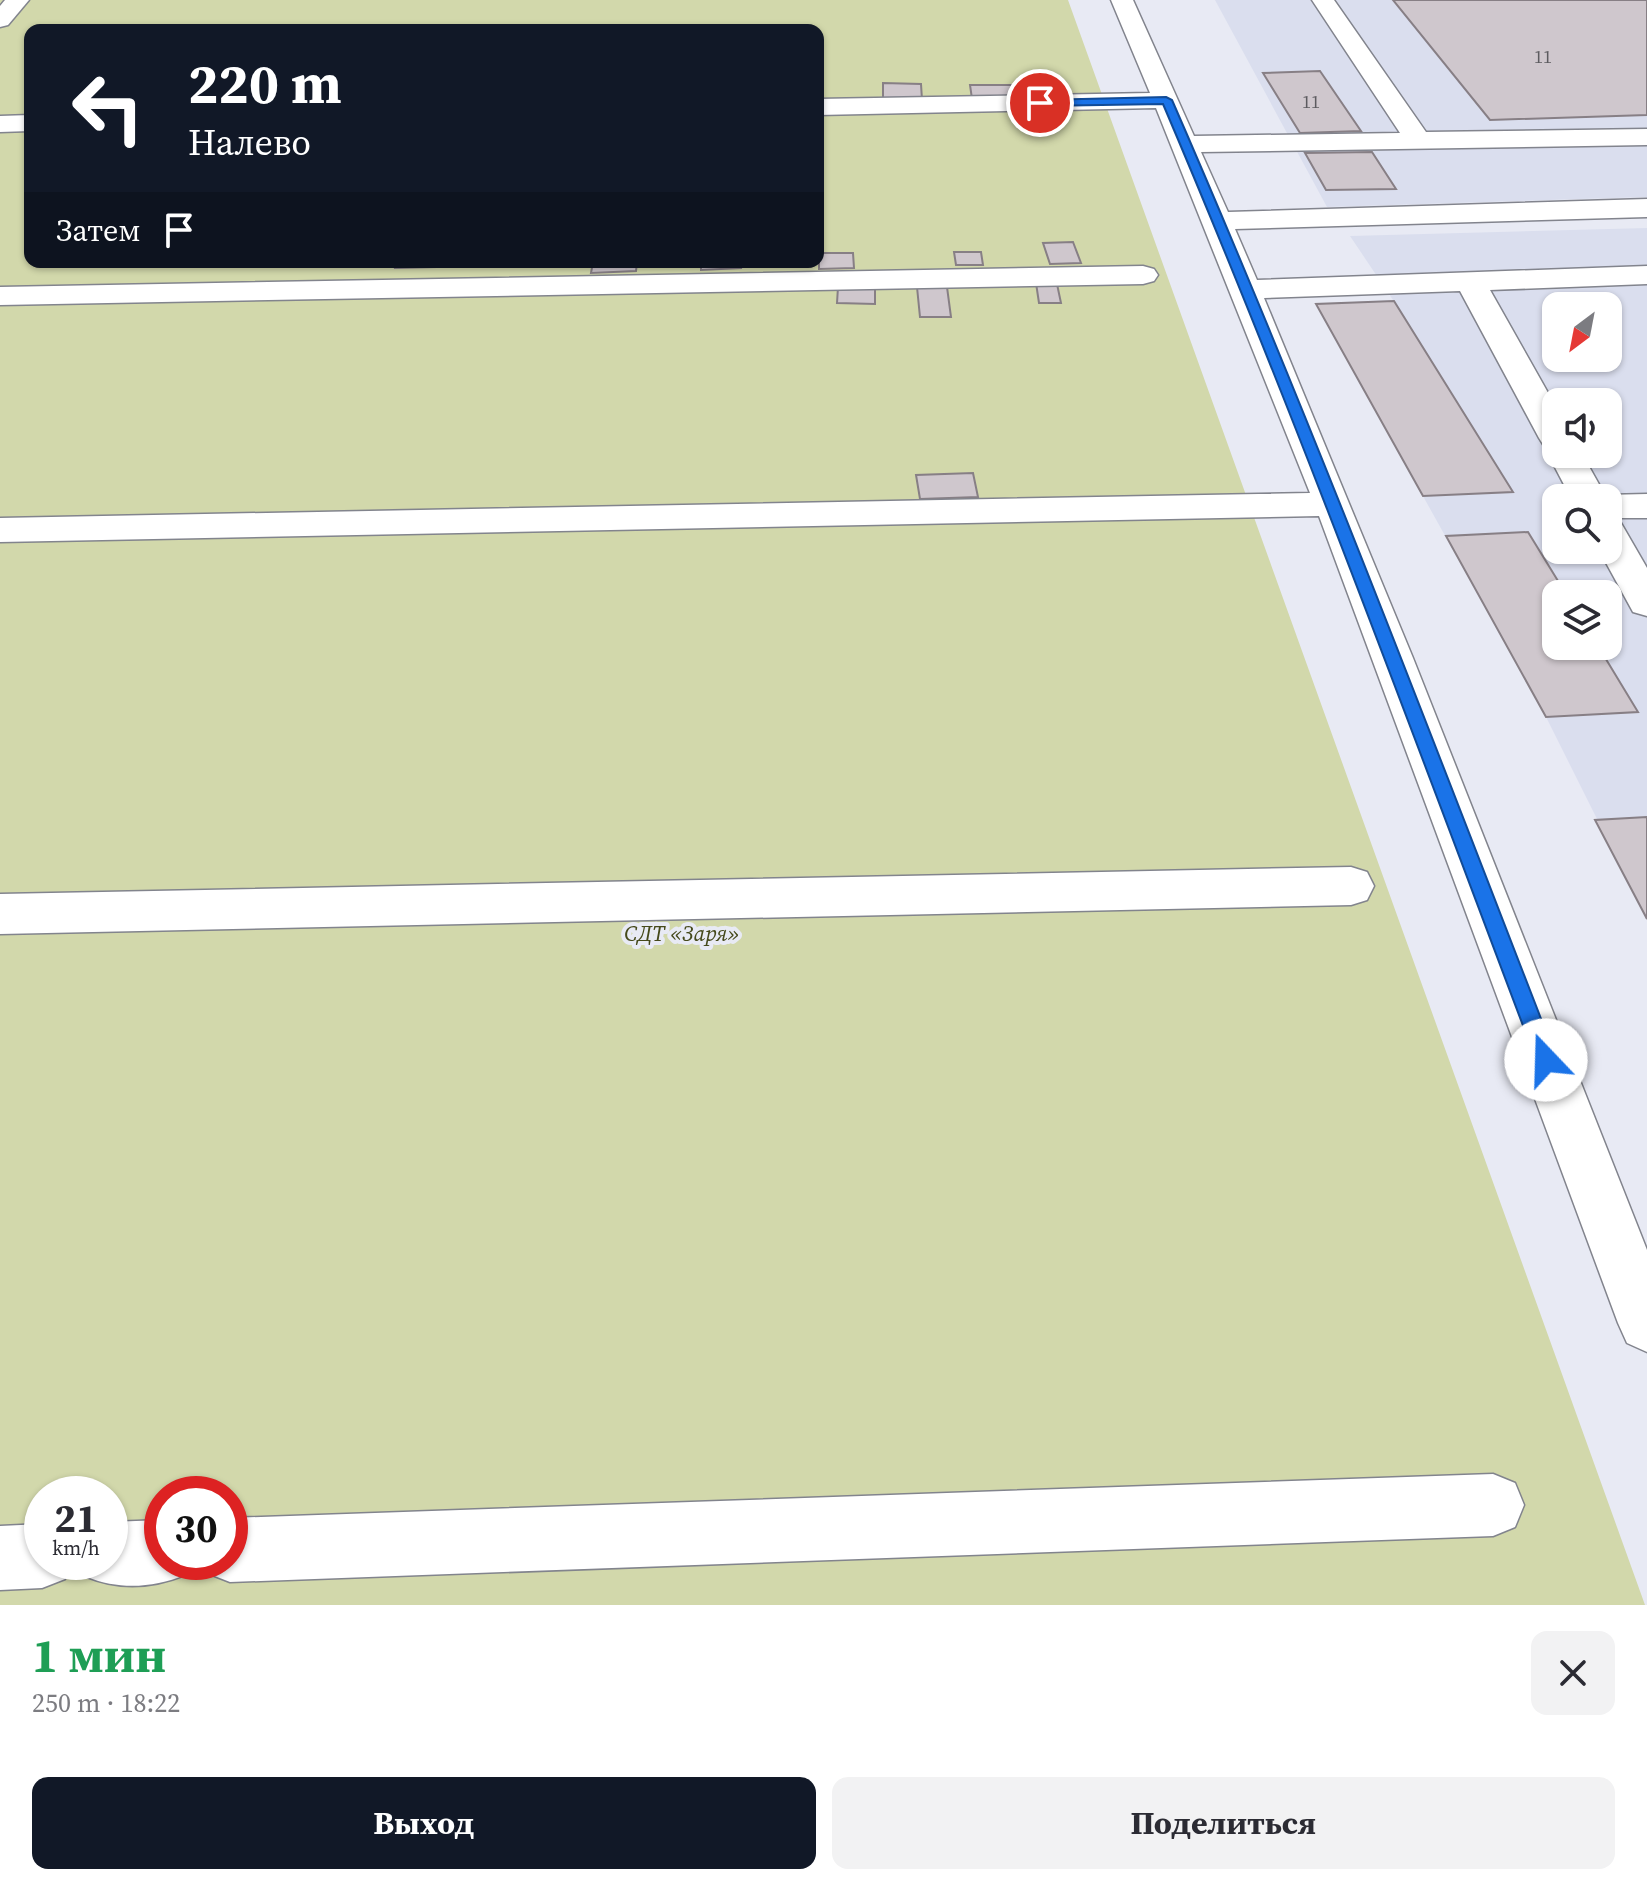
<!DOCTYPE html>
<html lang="ru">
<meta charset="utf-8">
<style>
body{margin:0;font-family:"Source Serif 4",serif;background:#f2f2f3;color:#2b2b33;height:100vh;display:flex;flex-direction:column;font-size:30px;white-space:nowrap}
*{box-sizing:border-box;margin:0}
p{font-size:26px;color:#7c7c81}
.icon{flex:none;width:44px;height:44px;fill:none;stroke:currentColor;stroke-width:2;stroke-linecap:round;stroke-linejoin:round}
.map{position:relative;height:1605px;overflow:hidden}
.drawer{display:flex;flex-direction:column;background:#fff;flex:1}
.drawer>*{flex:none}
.banner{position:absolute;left:24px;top:24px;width:800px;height:244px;border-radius:16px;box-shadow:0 2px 6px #0004;background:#111827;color:#fff;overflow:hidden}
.needle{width:52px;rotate:212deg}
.tools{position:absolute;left:1542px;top:292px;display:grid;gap:16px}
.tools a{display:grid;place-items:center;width:80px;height:80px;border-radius:16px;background:#fff;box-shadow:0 2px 6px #0004;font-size:40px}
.speed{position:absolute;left:24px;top:1476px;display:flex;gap:16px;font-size:40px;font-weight:700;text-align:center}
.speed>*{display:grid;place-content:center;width:104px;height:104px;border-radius:50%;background:#fff;box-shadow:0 2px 6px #0004;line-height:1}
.speed small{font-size:20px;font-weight:400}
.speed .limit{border:12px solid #d22;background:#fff;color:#111}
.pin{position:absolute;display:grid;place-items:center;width:68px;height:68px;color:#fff;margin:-34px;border:4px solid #fff;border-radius:50%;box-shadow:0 2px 8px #0007}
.me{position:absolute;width:88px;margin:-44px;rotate:339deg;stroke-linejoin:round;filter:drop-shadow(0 0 6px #0008)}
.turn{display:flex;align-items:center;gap:28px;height:168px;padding:0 32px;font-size:36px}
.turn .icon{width:104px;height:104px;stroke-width:2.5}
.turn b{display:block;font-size:56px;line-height:68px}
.then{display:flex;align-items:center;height:76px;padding:0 32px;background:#0003;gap:16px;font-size:30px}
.round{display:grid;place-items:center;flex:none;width:84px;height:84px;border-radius:16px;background:#f2f2f3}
.summary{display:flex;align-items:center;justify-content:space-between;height:136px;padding:0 32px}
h1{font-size:48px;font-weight:700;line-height:60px;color:#1e9e55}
.action{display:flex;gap:16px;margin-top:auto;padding:16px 32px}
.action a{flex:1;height:92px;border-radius:16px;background:#111827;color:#fff;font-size:32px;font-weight:700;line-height:92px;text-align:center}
.action a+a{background:#f2f2f3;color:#2b2b33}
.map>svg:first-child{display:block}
</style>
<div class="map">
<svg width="1647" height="1605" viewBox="0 0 1647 1605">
<rect width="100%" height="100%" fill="#e8eaf4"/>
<g fill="#dadeee" fill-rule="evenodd">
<path d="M1215,0H1647V197L1327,207Z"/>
<path d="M1647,228V919L1546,717L1316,304L1393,300L1350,236ZM1556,306H1608V358H1556ZM1556,402H1608V454H1556ZM1556,498H1608V550H1556ZM1556,594H1608V646H1556Z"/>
</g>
<path fill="#d2d8ab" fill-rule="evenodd" d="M0,0H1068L1645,1605H0ZM30,30H818V262H30ZM42,1494H110V1562H42ZM162,1494H230V1562H162Z"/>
<g fill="#cfc7cd" stroke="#877f85" stroke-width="2">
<path d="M1393,0H1647V115L1490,120Z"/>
<path d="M1320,71L1361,131L1300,133L1263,73Z"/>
<path d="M883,83L921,84L922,100H883Z"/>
<path d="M970,85H1016L1019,98L972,99Z"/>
<path d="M1372,152L1396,189L1326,190L1305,153Z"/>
<path d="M1073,242L1081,263L1050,264L1043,243Z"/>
<path d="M954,252H981L983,265H956Z"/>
<path d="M819,253H853L854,268L819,269Z"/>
<path d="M396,262H480L479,266L395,268Z"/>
<path d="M492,262H535L533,267L491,265Z"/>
<path d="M593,262H637L636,271L591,273Z"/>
<path d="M701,262H740L741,268L701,270Z"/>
<path d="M1036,283L1057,284L1061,303H1039Z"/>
<path d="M838,287L875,288V304L837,303Z"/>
<path d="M917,287H947L951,317H920Z"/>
<path d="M1394,301L1513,492L1423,496L1316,304Z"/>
<path d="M973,473L978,497L920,499L916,475Z"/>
<path d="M1528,532L1566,594H1556V646H1598L1638,712L1546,717L1446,536Z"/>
<path d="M1647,817V919L1595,820Z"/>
</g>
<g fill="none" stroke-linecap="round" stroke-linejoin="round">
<g stroke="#82848d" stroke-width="3">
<g id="minor">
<path d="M5,0H29L8,25L0,27V6Z"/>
<path d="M1111,0H1133L1194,136L1400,133L1312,0H1334L1426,132L1647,129V145L1201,152L1228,212L1647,199V217L1235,229L1257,280L1647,266V284L1490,290L1556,407V454H1582L1605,495L1647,494V518H1608V498H1571L1548,454L1552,448L1544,446L1539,438L1460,291L1264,298L1413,658L1647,1250V1352L1627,1343L1618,1323L1319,516L0,542V518L1310,493L1156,108L818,115V99L1150,93Z"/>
<path d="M30,115V131L0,132V116Z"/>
<path d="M1143,266L1154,269L1158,275L1154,281L1143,284L0,305V287Z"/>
<path d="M1608,520L1621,523L1647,568V616L1633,612L1599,550H1608Z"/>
<path d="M1351,867L1367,872L1374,886L1367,900L1351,905L0,934V894Z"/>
<path d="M1493,1474L1515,1483L1524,1505L1515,1527L1493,1536L230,1582L207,1573L203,1562H230V1518Z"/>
<path d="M162,1520V1562H190L185,1575C153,1588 119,1590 87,1577L81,1562H110V1522Z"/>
<path d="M42,1524V1562H71L65,1579L42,1588L0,1590V1526Z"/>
</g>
</g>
<use href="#minor" fill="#fff" fill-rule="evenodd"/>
</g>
<path fill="#1a73e8" stroke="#114b97" stroke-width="2" d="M1166,97L1172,100C1310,416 1432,738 1557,1060L1554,1066L1546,1069L1539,1066L1536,1060C1415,740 1297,418 1163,104L1040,106L1035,103L1040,100Z"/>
<g text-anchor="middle" stroke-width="8" stroke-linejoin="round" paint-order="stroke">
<g font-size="18" fill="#5c5b5f">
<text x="1543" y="63">11</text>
<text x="1311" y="108">11</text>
</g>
<g font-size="22" font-style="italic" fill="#45491b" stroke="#e8eaf4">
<text x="682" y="941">СДТ «Заря»</text>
</g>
</g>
</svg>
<div class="tools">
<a><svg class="needle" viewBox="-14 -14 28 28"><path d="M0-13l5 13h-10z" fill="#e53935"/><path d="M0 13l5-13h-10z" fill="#7c7c81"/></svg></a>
<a><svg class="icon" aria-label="sound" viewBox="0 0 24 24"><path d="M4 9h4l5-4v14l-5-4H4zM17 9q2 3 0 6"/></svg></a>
<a><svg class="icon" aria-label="search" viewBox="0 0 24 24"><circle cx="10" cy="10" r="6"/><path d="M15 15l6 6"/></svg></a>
<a><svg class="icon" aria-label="layers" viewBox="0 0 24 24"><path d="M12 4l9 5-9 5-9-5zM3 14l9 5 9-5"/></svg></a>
</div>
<div class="speed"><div>21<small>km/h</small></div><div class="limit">30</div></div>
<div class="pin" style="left:1040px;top:103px;background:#d93025"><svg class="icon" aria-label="arrive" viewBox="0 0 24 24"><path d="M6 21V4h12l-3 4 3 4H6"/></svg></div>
<svg class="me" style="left:1546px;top:1060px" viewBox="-20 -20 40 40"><circle r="19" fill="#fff"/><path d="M0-13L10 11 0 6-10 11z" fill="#1a73e8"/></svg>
<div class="banner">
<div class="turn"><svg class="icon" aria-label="left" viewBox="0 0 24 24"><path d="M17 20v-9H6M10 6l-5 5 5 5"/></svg><div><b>220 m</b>Налево</div></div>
<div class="then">Затем<svg class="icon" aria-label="arrive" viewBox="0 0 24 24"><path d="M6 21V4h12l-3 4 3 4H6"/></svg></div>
</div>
</div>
<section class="drawer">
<div class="summary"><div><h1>1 мин</h1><p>250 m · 18:22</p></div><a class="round"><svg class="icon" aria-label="close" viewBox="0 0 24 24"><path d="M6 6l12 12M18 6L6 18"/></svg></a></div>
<div class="action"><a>Выход</a><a>Поделиться</a></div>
</section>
